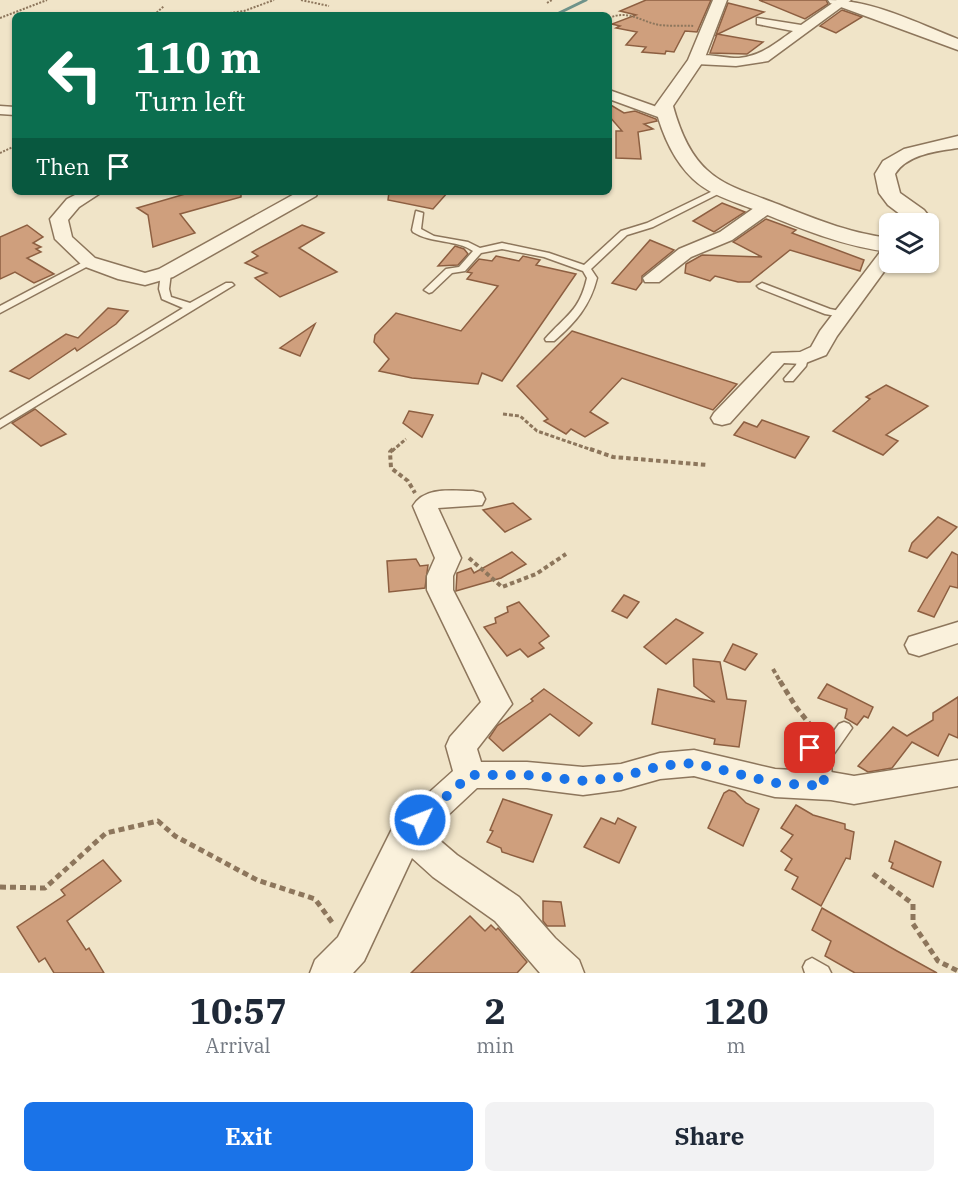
<!DOCTYPE html>
<style>
body{margin:0;font-family:"IBM Plex Serif",serif;background:#f2f2f3;color:#1f2937;height:100vh;display:flex;flex-direction:column;font-size:22px;white-space:nowrap}
*{box-sizing:border-box;margin:0}
p{font-size:20px;color:#747a83}
.icon{flex:none;width:33px;height:33px;fill:none;stroke:currentColor;stroke-width:2;stroke-linecap:round;stroke-linejoin:round}
.map{position:relative;height:973px;overflow:hidden}
.details{display:flex;flex-direction:column;background:#fff;flex:1}
.details>*{flex:none}
.hud{position:absolute;left:12px;top:12px;width:600px;height:183px;border-radius:9px;box-shadow:0 2px 4px #0004;background:#0b6e4f;color:#fff;overflow:hidden}
.fabs{position:absolute;left:879px;top:213px;display:grid;gap:12px}
.fabs a{display:grid;place-items:center;width:60px;height:60px;border-radius:9px;background:#fff;box-shadow:0 2px 4px #0004;font-size:30px}
.pin{position:absolute;display:grid;place-items:center;width:51px;height:51px;color:#fff;margin:-26px;border-radius:12px;box-shadow:0 3px 9px #0006}
.me{position:absolute;width:66px;margin:-33px;rotate:47deg;stroke-linejoin:round;filter:drop-shadow(0 0 4px #0008)}
.turn{display:flex;align-items:center;gap:21px;height:126px;padding:0 24px;font-size:27px}
.turn .icon{width:78px;height:78px;stroke-width:2.5}
.turn b{display:block;font-size:42px;line-height:51px}
.then{display:flex;align-items:center;height:57px;padding:0 24px;background:#0003;gap:12px;font-size:22px}
.eta{display:flex;justify-content:space-evenly;align-items:center;height:102px;text-align:center}
.eta b{font-size:36px;font-weight:700;line-height:42px}
.primary-button{display:flex;gap:12px;margin-top:auto;padding:12px 24px}
.primary-button a{flex:1;height:69px;border-radius:9px;background:#1a73e8;color:#fff;font-size:24px;font-weight:700;line-height:69px;text-align:center}
.primary-button a+a{background:#f2f2f3;color:#1f2937}
.map>svg:first-child{display:block}
</style>
<div class="map">
<svg width="958" height="973" viewBox="0 0 958 973">
<rect width="100%" height="100%" fill="#f0e4c8"/>
<g fill="none" stroke-linecap="round" stroke-linejoin="round">
<path stroke="#6f938a" stroke-width="3" d="M555,15L586,0"/>
</g>
<g fill="#cf9f7d" stroke="#8d5f41" stroke-width="1.5">
<path d="M646,0H711L697,32L685,31L674,52L666,51L665,54L642,52L646,47L626,45L637,32L616,28L620,26L612,24L636,15L620,11Z"/>
<path d="M759,0H826L828,4L805,19Z"/>
<path d="M728,3L764,12L716,35Z"/>
<path d="M842,10L862,17L836,33L820,26Z"/>
<path d="M717,34L763,42L747,54L710,53Z"/>
<path d="M609,104L624,113L635,111L656,119L657,121L644,124L653,129L638,132L641,159L616,158V131H622L609,116Z"/>
<path d="M192,192H241V197L180,214L195,233L153,247L148,215L137,208Z"/>
<path d="M389,192H448L433,209L388,200Z"/>
<path d="M722,203L745,212L714,232L693,221Z"/>
<path d="M766,219L796,230L792,233L864,260L860,271L790,250L750,282H738L715,276L710,281L685,273L686,264L702,255L762,257L733,242Z"/>
<path d="M27,225L43,237L33,243L41,247L36,249L41,252L27,258L54,274L34,283L15,272L0,279V237Z"/>
<path d="M302,225L324,233L299,248L337,272L280,297L255,278L267,273L245,263L258,256L252,252Z"/>
<path d="M650,240L674,250L642,276V282L636,290L612,283Z"/>
<path d="M455,246L464,249L468,254L458,265L438,266Z"/>
<path d="M496,256L519,261L523,256L540,260L536,265L576,274L502,381L482,373L478,384L412,378L379,371L389,359L374,342L375,335L396,313L461,331L498,286L467,279L472,273L467,272L479,259L492,261Z"/>
<path d="M108,308L128,311L116,324L77,351L75,348L29,379L10,371L66,334L78,338Z"/>
<path d="M315,324L300,356L280,348Z"/>
<path d="M572,331L737,384L713,410L622,378L590,412L608,423L585,437L571,429L566,434L544,421L548,419L517,386Z"/>
<path d="M886,385L928,406L886,435L898,441L883,455L833,431L870,399L866,397Z"/>
<path d="M35,409L66,434L41,446L12,423Z"/>
<path d="M409,411L433,415L422,437L403,423Z"/>
<path d="M762,420L809,437L795,458L734,435L744,422L757,427Z"/>
<path d="M513,503L531,519L505,532L483,510Z"/>
<path d="M938,517L957,527L927,558L909,551L912,543Z"/>
<path d="M512,552L526,564L501,578L456,591L457,573L471,568L474,573Z"/>
<path d="M952,552L958,555V588L950,586L934,617L918,611Z"/>
<path d="M416,559L420,566L428,565L425,588L389,592L387,561Z"/>
<path d="M624,595L639,602L627,618L612,611Z"/>
<path d="M519,602L549,636L539,643L544,648L528,657L520,649L507,656L484,627L496,623L495,618L508,612L507,607Z"/>
<path d="M676,619L703,633L666,664L644,647Z"/>
<path d="M733,644L757,654L745,670L724,661Z"/>
<path d="M693,659L720,662L727,699L746,701L739,747L714,744L715,739L652,724L658,689L715,702L694,686Z"/>
<path d="M827,684L873,707L868,718L864,716L857,725L845,718L847,709L818,698Z"/>
<path d="M544,689L592,723L579,736L550,714L503,751L489,738L497,726L533,701L531,699Z"/>
<path d="M958,697V738L949,734L938,756L912,742L892,768L868,772L858,766L893,727L907,736L933,720V713Z"/>
<path d="M729,790L735,792L746,803L759,809L743,846L708,828L724,793Z"/>
<path d="M503,799L552,815L533,862L502,852L501,848L487,842L493,831L490,830Z"/>
<path d="M796,805L813,815L845,824V829L854,832L850,859L846,858L821,906L792,889L798,877L785,870L792,859L781,851L793,835L781,828Z"/>
<path d="M601,818L615,824L618,818L636,827L619,863L584,847Z"/>
<path d="M895,841L941,862L933,887L891,868L893,863L889,861Z"/>
<path d="M103,860L121,881L67,921L86,950L89,948L104,973H54L45,958L39,962L17,927L65,895L61,890Z"/>
<path d="M543,901L561,902L565,926H547L543,921Z"/>
<path d="M822,908L897,951L937,973H855L825,956L831,941L812,930Z"/>
<path d="M470,916L485,931L491,925L496,930L498,928L527,962L517,973H411Z"/>
</g>
<g fill="none" stroke-linecap="round" stroke-linejoin="round">
<g stroke="#8d765c" stroke-width="3">
<g id="service">
<path d="M719,188L726,190L653,227L627,235L591,269L597,278C590,306 575,323 554,341H546L545,339C566,315 579,312 587,278L583,271L544,257L502,249L481,253L465,271L452,273L432,292L429,293L424,290L446,269L459,267L473,251C456,239 432,244 413,232L412,230L416,211L423,213L421,229L434,236L468,242L480,248L502,243L549,253L584,265L621,231L647,223Z"/>
<path d="M89,259L94,262L92,264L0,313V306Z"/>
<path d="M166,270L171,273L169,289L171,297L190,303L226,283H232L234,285L0,428V420L183,308L162,299L159,289L161,273Z"/>
<path d="M762,283L830,309L845,312L847,314L842,317L825,314L759,288L757,286Z"/>
<path d="M803,355L808,358L806,366L793,381H785L784,379L796,365L798,358Z"/>
<path d="M844,722L849,724L852,728L831,758L832,786L830,791L824,793L818,791L816,786L815,757L839,724Z"/>
<path d="M812,958L828,967L831,973H805L803,967L806,961Z"/>
</g>
</g>
<g stroke="#8d765c" stroke-width="3">
<g id="minor">
<path d="M837,0H851L768,61L736,66L696,64L689,60C699,50 726,59 739,58C763,55 774,44 793,31L757,24V18L801,25Z"/>
<path d="M609,90L671,112L673,115L666,119L661,118L609,99Z"/>
<path d="M0,106L15,107V115L0,114Z"/>
<path d="M81,192H102L79,207L68,220L72,237L95,258L145,273L159,269L298,192H318L316,196L173,277L145,285L118,279L83,266L55,239L50,219L67,199Z"/>
<path d="M767,202L773,203L775,207L773,211L732,240L691,257L659,282H645L643,278L679,249L720,232L761,203Z"/>
<path d="M890,246L891,262L837,336L826,355L803,364L784,363L730,423L722,425L714,423L711,418L714,413L772,353L800,352L811,347L820,331L884,247Z"/>
<path d="M473,491L482,493L485,499L482,505L438,508L461,558L453,576V590L512,704L477,749L481,762H527L583,767L621,764L660,753L694,750L775,769L831,772L854,776L958,760V786L854,804L831,800L775,797L694,776L660,779L621,790L583,795L527,788H477L430,832L457,855L519,897L555,938L579,960L584,973H540L495,921L433,877L412,858L364,961L353,973H310L315,960L338,937L395,823L453,771L446,746L450,737L481,702L427,590V576L435,558L413,506C425,486 452,491 473,491Z"/>
<path d="M958,622V643L919,656L909,653L905,645L909,637Z"/>
</g>
</g>
<g stroke="#8d765c" stroke-width="3">
<g id="tertiary">
<path d="M713,0H727L704,60L673,106C679,128 689,154 707,170C725,187 750,193 772,202C811,217 847,233 890,238V252C842,246 802,229 758,211C736,202 711,196 693,179C673,160 661,131 655,106L688,60Z"/>
<path d="M828,0C873,0 917,23 958,39V50L830,3Z"/>
<path d="M958,136V148C938,151 907,154 895,174L900,193L924,210L935,224L928,229V224H913L888,205L879,193L875,174L883,161L904,149Z"/>
</g>
</g>
<g stroke="#8d765c" stroke-width="2" stroke-dasharray="2 1.5" stroke-linecap="butt">
<path d="M301,0L329,6"/>
<path d="M547,3L552,0"/>
<path d="M154,15L164,6"/>
<path d="M216,15L244,11L274,0"/>
<path d="M0,18L47,0"/>
<path d="M609,18C627,10 639,20 655,24C667,27 682,25 694,26"/>
<path d="M0,153L15,146"/>
</g>
<g stroke="#8d765c" stroke-width="3" stroke-dasharray="4 2" stroke-linecap="butt">
<path d="M503,414L520,416L537,431L595,451"/>
<path d="M392,451L406,439"/>
</g>
<g stroke="#8d765c" stroke-width="4" stroke-dasharray="4.5 3" stroke-linecap="butt">
<path d="M393,449L390,452L391,468L408,481L415,493"/>
<path d="M590,449L613,457L708,465"/>
<path d="M469,558L502,587L536,574L566,554"/>
<path d="M773,669L781,683"/>
</g>
<g stroke="#8d765c" stroke-width="5" stroke-dasharray="6 4" stroke-linecap="butt">
<path d="M780,681L796,707L812,727L811,745"/>
<path d="M873,874L913,904V924L938,961L958,971"/>
<path d="M0,887L45,888L106,833L158,821L175,836L257,880L315,899L334,925"/>
</g>
<use href="#service" fill="#faf1dc" fill-rule="evenodd"/>
<use href="#minor" fill="#faf1dc" fill-rule="evenodd"/>
<use href="#tertiary" fill="#faf1dc" fill-rule="evenodd"/>
</g>
<g fill="none" stroke-linecap="round" stroke-linejoin="round">
<path stroke="#1a73e8" stroke-width="10" stroke-dasharray="0 18" d="M420,820L470,775H527L584,781L621,777L660,766L694,763L775,783L824,786L823,757L810,748"/>
</g>
</svg>
<div class="fabs">
<a><svg class="icon" aria-label="layers" viewBox="0 0 24 24"><path d="M12 4l9 5-9 5-9-5zM3 14l9 5 9-5"/></svg></a>
</div>
<div class="pin" style="left:810px;top:748px;background:#d93025"><svg class="icon" aria-label="arrive" viewBox="0 0 24 24"><path d="M6 21V4h12l-3 4 3 4H6"/></svg></div>
<svg class="me" style="left:420px;top:820px" viewBox="-20 -20 40 40"><circle r="17" fill="#1a73e8" stroke="#fff" stroke-width="3"/><path d="M0-11L8 9 0 5-8 9z" fill="#fff"/></svg>
<div class="hud">
<div class="turn"><svg class="icon" aria-label="left" viewBox="0 0 24 24"><path d="M17 20v-9H6M10 6l-5 5 5 5"/></svg><div><b>110 m</b>Turn left</div></div>
<div class="then">Then<svg class="icon" aria-label="arrive" viewBox="0 0 24 24"><path d="M6 21V4h12l-3 4 3 4H6"/></svg></div>
</div>
</div>
<section class="details">
<div class="eta">
<div><b>10:57</b><p>Arrival</p></div>
<div><b>2</b><p>min</p></div>
<div><b>120</b><p>m</p></div>
</div>
<div class="primary-button"><a>Exit</a><a>Share</a></div>
</section>
